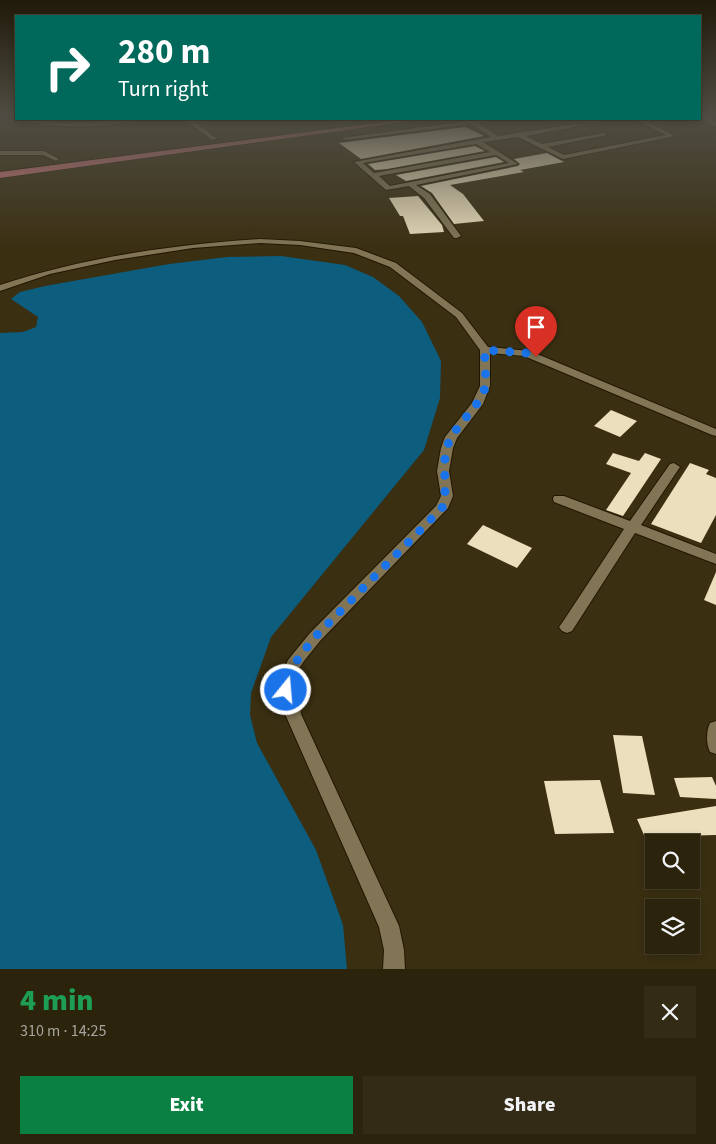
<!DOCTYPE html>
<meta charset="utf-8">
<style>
body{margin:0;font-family:"Source Sans 3",sans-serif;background:#342b16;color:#f1f3f6;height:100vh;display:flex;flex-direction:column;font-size:19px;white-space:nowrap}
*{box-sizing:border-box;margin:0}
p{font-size:16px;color:#a6a49d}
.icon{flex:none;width:28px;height:28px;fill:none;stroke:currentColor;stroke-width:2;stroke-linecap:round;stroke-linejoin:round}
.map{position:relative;height:969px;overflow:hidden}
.panel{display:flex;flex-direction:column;background:#2c230d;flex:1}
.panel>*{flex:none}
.hud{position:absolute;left:15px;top:15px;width:686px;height:105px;border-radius:0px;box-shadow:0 2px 8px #0003,0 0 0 1px #48402e;background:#00695c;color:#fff;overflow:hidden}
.fabs{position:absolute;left:645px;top:834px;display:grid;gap:10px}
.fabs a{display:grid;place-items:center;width:55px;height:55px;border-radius:0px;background:#2c230d;box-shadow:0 2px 8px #0003,0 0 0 1px #48402e;font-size:25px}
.pin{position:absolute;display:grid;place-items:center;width:42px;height:42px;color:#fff;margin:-51px -21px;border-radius:50% 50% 50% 0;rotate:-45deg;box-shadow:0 0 5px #0007}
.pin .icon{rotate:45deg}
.me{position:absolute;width:55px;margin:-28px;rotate:17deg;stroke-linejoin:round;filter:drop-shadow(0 0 4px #0008)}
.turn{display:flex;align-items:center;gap:18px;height:105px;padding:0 20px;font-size:22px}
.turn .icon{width:65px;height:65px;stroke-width:2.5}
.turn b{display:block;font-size:35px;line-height:42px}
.round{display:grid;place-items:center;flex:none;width:52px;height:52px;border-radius:0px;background:#342b16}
.overview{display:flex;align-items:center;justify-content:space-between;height:85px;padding:0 20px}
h1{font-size:30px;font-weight:800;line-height:38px;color:#1e9e55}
.cta{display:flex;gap:10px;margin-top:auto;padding:10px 20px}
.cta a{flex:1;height:58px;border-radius:0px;background:#0b8043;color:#fff;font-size:20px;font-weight:800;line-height:58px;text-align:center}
.cta a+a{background:#342b16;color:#f1f3f6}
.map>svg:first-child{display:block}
</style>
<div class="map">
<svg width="716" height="969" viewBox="0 0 716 969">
<rect width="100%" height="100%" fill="#3a2f11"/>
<path fill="#0c5d7e" d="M281,256L345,265L373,277L399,296L422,322L441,361L440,398L424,450L271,637L251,693L250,715L257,743L316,850L343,925L347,969H0V333L23,332L36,327L38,317L11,299L20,292L45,286L169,264L227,257Z"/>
<g fill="#ecdfbd">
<path d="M465,127L484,136L361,159L339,143Z"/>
<path d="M475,146L485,151L387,169L375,170L368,164Z"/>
<path d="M547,153L564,162L520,170L524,172L450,185L463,194L484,221L454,224L432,193L421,186L518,166L520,164L514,159Z"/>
<path d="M496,157L504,162L406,181L396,175Z"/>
<path d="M418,196L442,225L444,232L410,234L403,216H400L389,198Z"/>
<path d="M611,410L637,421L620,437L594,426Z"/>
<path d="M613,453L639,461L645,453L661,459L623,516L606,510L631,473L606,464Z"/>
<path d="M690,463L709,470L706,474L716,478V515L701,543L651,524Z"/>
<path d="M483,525L532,548L517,568L467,544Z"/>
<path d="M716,572V605L704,600Z"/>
<path d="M613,735L642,736L655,795L623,793Z"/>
<path d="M712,777L716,786V799L680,797L674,778Z"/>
<path d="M600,780L614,833L555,834L544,781Z"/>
<path d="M716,806V835L679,836L682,842H647L637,819Z"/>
</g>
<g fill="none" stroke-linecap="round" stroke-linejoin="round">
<g stroke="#211700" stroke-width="2">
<g id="minor">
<path d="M700,115L716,122V126L699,119Z"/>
<path d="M23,119L66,123L135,119C118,129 40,129 23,119Z"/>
<path d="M184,119H191L217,139L212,140Z"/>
<path d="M482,119H496L478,123L498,136L576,124L579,126L526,136L542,144L604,133L607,135L548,147L564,155L666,135L634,119H641L675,136L563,159L518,137L483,142L518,164L416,185L430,194L461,236L457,238H454L424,198L409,186L386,190L354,162L491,137L471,124L345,140L342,138ZM476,144L490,152L374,173L363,163ZM496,155L509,163L390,186L379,176Z"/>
<path d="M597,119H610L587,124L584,122Z"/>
<path d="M0,151H44L59,159L56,161L43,155H0Z"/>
<path d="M260,239L300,241L356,248L396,263L462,313L488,347L530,351L716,429V436L712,435L524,356L490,353V386L483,404L457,438L453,448L449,471L453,496L448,508L320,641L304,661L297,672L295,680L301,714L399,926L404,950L405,969H383L384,950L379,927L285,714L279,689V680L288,660L310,633L436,506L441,496L437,471L441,448L445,437L472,403L480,386V350L456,317L390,267L354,253L300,245L260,243L193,248L115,260L50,274L0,291V285C86,257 170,245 260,239Z"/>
<path d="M674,463L680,467L641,525L716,554V564L635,533L572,631L567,633L562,631L559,627L562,623L624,529L554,502L553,499L554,496H564L630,521L670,464Z"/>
<path d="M716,721V754L710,752C706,744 706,731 710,723Z"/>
</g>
</g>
<g stroke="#211700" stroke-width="1">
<path id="highway" d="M407,119H426L0,178V172Z"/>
</g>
<use href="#minor" fill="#817555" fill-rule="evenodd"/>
<use href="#highway" fill="#d2767e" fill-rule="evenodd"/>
</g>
<linearGradient id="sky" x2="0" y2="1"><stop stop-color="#201a09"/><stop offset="0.46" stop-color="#4f4d43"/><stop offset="1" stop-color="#4f4d43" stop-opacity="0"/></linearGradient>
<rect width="716" height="251" fill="url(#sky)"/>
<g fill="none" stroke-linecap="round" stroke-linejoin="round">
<path stroke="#1a73e8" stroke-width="9" stroke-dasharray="0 16.2" d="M286,690C288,668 302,654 315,637L442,508C449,488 441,468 447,447C454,425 477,411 485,388C487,380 484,360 485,350L526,353L536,357"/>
</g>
</svg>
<div class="fabs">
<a><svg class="icon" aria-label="search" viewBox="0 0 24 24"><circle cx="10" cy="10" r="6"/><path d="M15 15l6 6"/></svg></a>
<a><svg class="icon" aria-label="layers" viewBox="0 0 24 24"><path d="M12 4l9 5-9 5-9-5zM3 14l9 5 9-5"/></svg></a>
</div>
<div class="pin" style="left:536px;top:357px;background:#d93025"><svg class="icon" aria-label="arrive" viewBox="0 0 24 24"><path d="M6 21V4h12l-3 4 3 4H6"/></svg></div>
<svg class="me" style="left:286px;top:690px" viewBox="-20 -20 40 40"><circle r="17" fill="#1a73e8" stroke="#fff" stroke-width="3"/><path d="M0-11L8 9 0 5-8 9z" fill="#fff"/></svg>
<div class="hud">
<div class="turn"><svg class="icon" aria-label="right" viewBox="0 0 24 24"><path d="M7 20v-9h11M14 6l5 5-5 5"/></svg><div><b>280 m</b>Turn right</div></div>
</div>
</div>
<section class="panel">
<div class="overview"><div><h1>4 min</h1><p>310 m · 14:25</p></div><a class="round"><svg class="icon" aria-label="close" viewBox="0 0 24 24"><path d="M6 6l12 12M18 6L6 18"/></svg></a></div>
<div class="cta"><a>Exit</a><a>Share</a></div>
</section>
